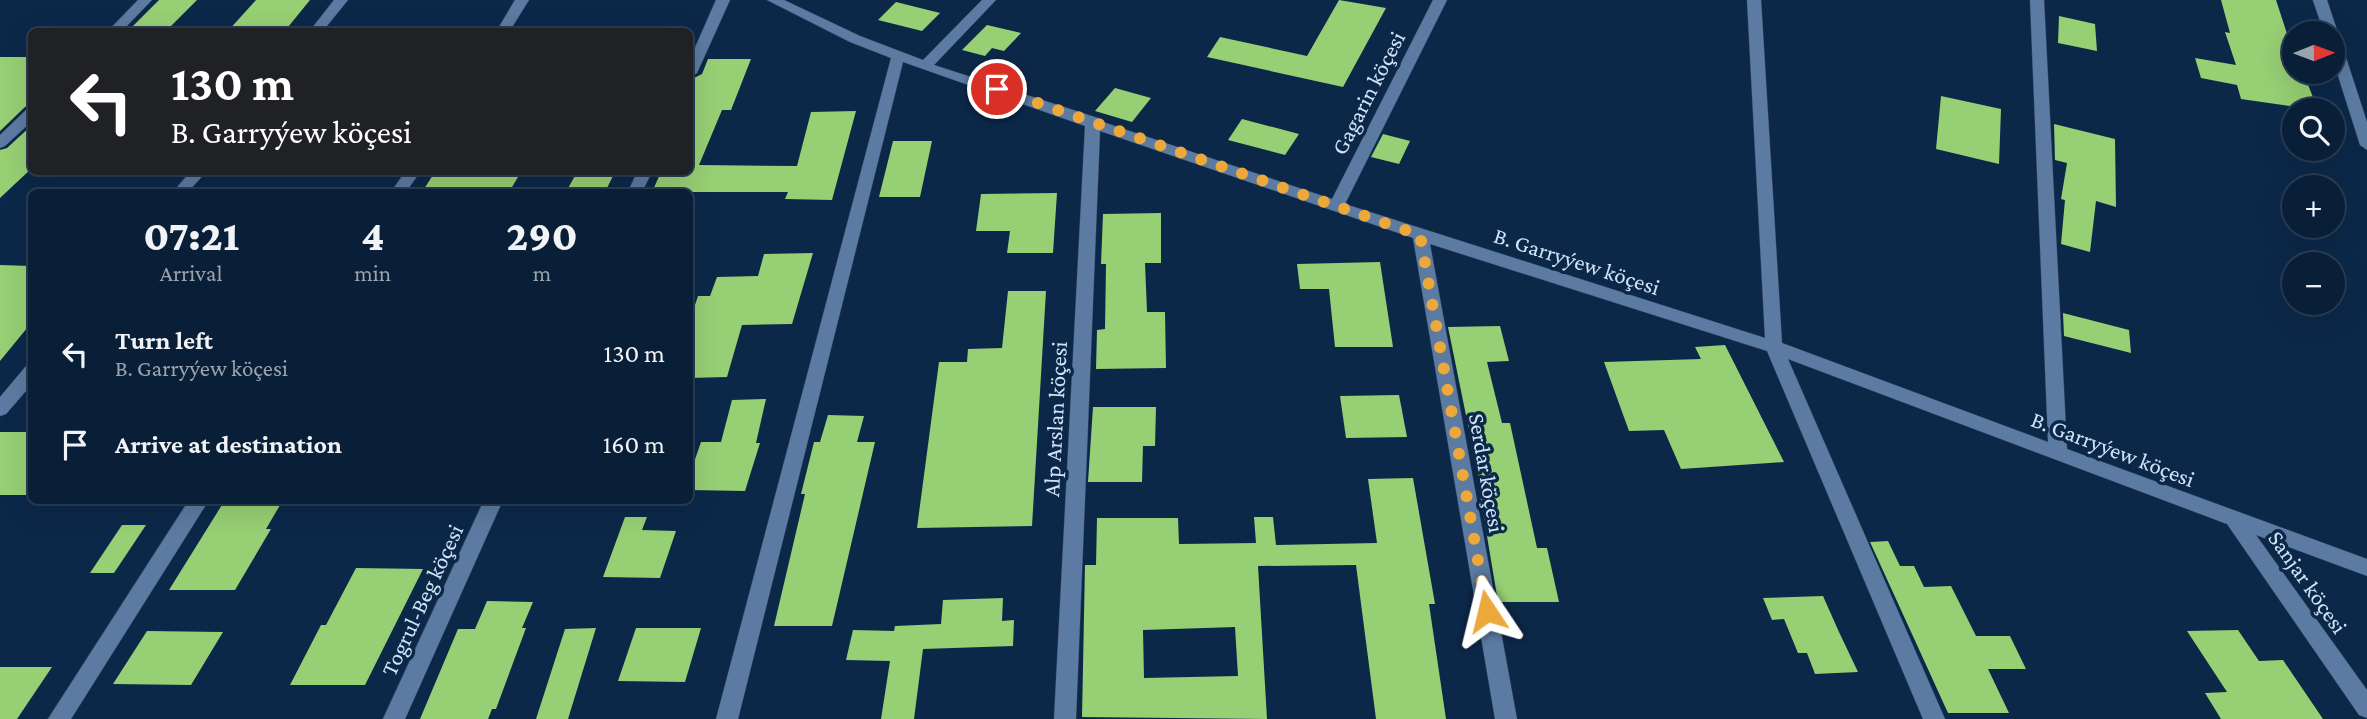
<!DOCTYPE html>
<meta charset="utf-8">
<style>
body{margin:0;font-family:"Crimson Pro",serif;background:#172b42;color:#f1f3f6;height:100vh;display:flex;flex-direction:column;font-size:26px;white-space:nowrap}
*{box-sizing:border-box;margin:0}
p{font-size:23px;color:#99a2ad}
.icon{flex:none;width:38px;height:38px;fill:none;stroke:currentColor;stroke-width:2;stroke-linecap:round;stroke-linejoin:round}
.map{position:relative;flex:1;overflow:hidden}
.side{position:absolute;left:28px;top:189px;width:665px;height:315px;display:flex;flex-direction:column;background:#091e37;border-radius:10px;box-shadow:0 7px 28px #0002,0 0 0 2px #293c52}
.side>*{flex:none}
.guide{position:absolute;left:28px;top:28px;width:665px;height:147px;border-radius:10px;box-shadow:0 7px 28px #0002,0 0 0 2px #293c52;background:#202124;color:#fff;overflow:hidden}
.needle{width:46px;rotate:89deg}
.buttons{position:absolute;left:2282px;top:21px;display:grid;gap:14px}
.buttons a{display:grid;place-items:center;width:63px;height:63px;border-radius:50%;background:#091e37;box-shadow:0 7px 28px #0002,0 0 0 2px #293c52;font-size:35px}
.pin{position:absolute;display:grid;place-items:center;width:60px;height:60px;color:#fff;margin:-30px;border:4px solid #fff;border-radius:50%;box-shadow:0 2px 7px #0007}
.me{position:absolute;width:77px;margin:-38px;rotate:350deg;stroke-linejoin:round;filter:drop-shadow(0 0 5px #0008)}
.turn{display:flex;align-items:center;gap:24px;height:147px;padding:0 28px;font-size:32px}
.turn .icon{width:91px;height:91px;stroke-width:2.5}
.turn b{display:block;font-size:49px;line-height:60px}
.eta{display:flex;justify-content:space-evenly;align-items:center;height:119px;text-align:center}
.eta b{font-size:42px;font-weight:800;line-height:49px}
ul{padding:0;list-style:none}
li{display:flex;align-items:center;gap:21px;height:91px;padding:0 28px}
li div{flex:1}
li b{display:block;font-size:26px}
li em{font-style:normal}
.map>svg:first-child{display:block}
</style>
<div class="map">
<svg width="2367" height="719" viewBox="0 0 2367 719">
<rect width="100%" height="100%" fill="#0c2849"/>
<g fill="#97cf74" fill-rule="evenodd">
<path d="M159,0H197L165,32H127Z"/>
<path d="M256,0H310L284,32H227Z"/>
<path d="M1339,0L1386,8L1343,87L1207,57L1220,37L1307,56Z"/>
<path d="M2221,0H2276L2290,43H2294V72H2303L2318,110L2241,99L2237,85L2201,78L2195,58L2236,65L2225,32L2230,33Z"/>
<path d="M896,2L940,13L922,31L878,20Z"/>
<path d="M2059,16L2095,24L2097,51L2058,43Z"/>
<path d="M987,25L1021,33L1004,51L992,48L985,56L962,50Z"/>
<path d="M0,57H32V105L25,107L0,131Z"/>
<path d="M708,59H751L731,110H722L699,165L797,166L811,112L856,111L832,200L785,199L788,192H652L661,172H690V80L702,74Z"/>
<path d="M1115,88L1151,98L1132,122L1095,111Z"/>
<path d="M1941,96L2001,109L1999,164L1936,149Z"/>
<path d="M1242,119L1299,134L1285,155L1228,140Z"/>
<path d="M2054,124L2115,139L2116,207L2096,201L2090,252L2061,244L2065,200L2061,199L2067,163L2055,160Z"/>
<path d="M32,125V168L0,198V150L7,148Z"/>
<path d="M1383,134L1410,141L1399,164L1371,157Z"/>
<path d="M893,141H932L920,197H879Z"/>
<path d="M435,172H521L509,192H422Z"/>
<path d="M577,172H615L605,192H566Z"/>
<path d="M1057,193L1053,253H1007L1010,231H976L981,194Z"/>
<path d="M1161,213V263H1145L1147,312H1165L1166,368L1096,369L1097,330L1105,329L1106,264H1101L1103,214Z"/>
<path d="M813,253L792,324L742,325L727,377L690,378V320L698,296H710L717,277L758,276L764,254Z"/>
<path d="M1380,262L1393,347H1335L1329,289H1300L1297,264Z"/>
<path d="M0,265L32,266V322L0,361Z"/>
<path d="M1008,291H1046L1032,526L917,528L939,362H967L968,349L1002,348Z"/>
<path d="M2063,313L2129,330L2131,353L2064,336Z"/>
<path d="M1500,326L1509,361L1487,362L1502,423H1510L1537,548H1547L1559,602H1498L1480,494H1482L1448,327Z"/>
<path d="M1725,345L1784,462L1681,469L1664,430L1629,431L1604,362L1701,359L1695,347Z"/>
<path d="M1399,395L1407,437L1346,438L1340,396Z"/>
<path d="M766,399L756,443H760L745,491L690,490V474L701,442H721L732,400Z"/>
<path d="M1093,407H1156L1155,446H1143L1142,482H1088Z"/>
<path d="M828,415L864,416L857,442H875L832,626H774L805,494H801L814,442H820Z"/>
<rect x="0" y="432" width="32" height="63"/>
<path d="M1413,478L1435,604H1429L1446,719H1376L1356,565L1258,566L1267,719L1082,717L1085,565H1096L1097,518H1178L1179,544L1256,543L1254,517H1273L1276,545L1377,543L1368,479ZM1235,627L1238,676L1144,678L1143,630Z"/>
<path d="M225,500H283L266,529H271L235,590H169Z"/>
<path d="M625,517H647L642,530L676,531L660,578L603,577Z"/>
<path d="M122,525H146L114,573H90Z"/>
<path d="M1888,541L1900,566H1914L1924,587L1951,586L1976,636H2010L2026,669H1988L2009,713H1948L1870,542Z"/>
<path d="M356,568L423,569L365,685H290L321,625H326Z"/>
<path d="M1823,596L1839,632L1858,672L1815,674L1807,653H1798L1784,619L1772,620L1763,598Z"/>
<path d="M1003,598L1002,621L1014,620L1013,646L923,649L914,719H881L890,661L846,660L853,630L894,631L895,626L941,624L943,600Z"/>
<path d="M487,601L533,602L522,628H526L496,709H492L488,719H420L458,629H475Z"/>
<path d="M596,628L568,719H536L565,629Z"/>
<path d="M636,628H701L685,682L618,681Z"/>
<path d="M2238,630L2259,661L2283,660L2323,719H2221L2205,693L2227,692L2187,631Z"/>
<path d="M147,631L223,632L191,685L113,684Z"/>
<path d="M0,667H52L17,719H0Z"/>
</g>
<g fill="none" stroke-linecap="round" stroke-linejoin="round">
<g stroke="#32425e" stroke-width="1">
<g id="minor">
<path d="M138,0H152L121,32H107Z"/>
<path d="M334,0H348L322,32H309Z"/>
<path d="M515,0H529L509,32H496Z"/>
<path d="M716,0H730L697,73L690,77V59Z"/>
<path d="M767,0H784L860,36L923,60L982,0H996L934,65L1098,118L1100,121L1332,199L1433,0H1447L1345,204L1765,338L1747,0H1761L1782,343L2048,442L2030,0H2044L2067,449L2367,559V576L2256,535L2367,690V718L2359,715L2227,524L1788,359L1945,719H1923L1767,351L1430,244L1517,719H1495L1413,238L1100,131L1076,719H1054L1085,126L903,62L738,719H716L891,58L850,42Z"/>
<path d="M2313,0H2327L2338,33L2336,36L2340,39L2367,122V150L2360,145L2333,60V33H2324Z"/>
<path d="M32,108V121L5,146L0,148V135L27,109Z"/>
<path d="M190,172H206L188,192H173Z"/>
<path d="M405,172H420L406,192H391Z"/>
<path d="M637,172H652L642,192H628Z"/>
<path d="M32,365V384L6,414L0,416V397L26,366Z"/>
<path d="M189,500H209L71,719H48Z"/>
<path d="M484,500H503L405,719H383Z"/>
</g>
</g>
<use href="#minor" fill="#5c7ba2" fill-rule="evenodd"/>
</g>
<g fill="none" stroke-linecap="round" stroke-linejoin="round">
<path stroke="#eda83b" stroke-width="12" stroke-dasharray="0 21.6" d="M997,89L1420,235L1487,611"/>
</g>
<g text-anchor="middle" stroke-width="7" stroke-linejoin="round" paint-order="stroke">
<g font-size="23" fill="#d1e2f8" stroke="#0c2849">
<text transform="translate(1368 93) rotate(-63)" y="8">Gagarin köçesi</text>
<text transform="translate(1577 261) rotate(18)" y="8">B. Garryýew köçesi</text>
<text transform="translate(1055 419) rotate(-87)" y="8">Alp Arslan köçesi</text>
<text transform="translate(2113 449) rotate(21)" y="8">B. Garryýew köçesi</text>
<text transform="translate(1487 473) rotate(80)" y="8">Serdar köçesi</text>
<text transform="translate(2308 582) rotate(55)" y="8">Sanjar köçesi</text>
<text transform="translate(422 600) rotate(-65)" y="8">Togrul-Beg köçesi</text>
</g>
</g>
</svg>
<div class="buttons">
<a><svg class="needle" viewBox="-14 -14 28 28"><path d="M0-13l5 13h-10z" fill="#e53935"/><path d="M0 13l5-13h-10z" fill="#99a2ad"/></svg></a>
<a><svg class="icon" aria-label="search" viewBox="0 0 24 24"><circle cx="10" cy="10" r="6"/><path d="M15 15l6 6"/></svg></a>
<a>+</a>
<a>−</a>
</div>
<div class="pin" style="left:997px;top:89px;background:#d93025"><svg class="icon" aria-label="arrive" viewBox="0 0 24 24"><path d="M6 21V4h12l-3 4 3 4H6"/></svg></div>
<svg class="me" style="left:1487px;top:611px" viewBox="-20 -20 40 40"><path d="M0-17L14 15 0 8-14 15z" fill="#eda83b" stroke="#fff" stroke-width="4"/></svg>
<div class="guide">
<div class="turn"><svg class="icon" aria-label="left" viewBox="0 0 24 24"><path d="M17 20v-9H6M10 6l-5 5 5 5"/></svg><div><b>130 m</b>B. Garryýew köçesi</div></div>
</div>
<section class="side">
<div class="eta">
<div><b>07:21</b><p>Arrival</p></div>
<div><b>4</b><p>min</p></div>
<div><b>290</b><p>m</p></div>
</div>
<ul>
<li><svg class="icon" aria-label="left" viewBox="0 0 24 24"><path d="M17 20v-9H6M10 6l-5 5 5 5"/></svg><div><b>Turn left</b><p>B. Garryýew köçesi</p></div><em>130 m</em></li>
<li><svg class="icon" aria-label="arrive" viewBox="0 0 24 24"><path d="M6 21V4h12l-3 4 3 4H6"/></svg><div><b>Arrive at destination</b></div><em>160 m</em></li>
</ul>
</section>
</div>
